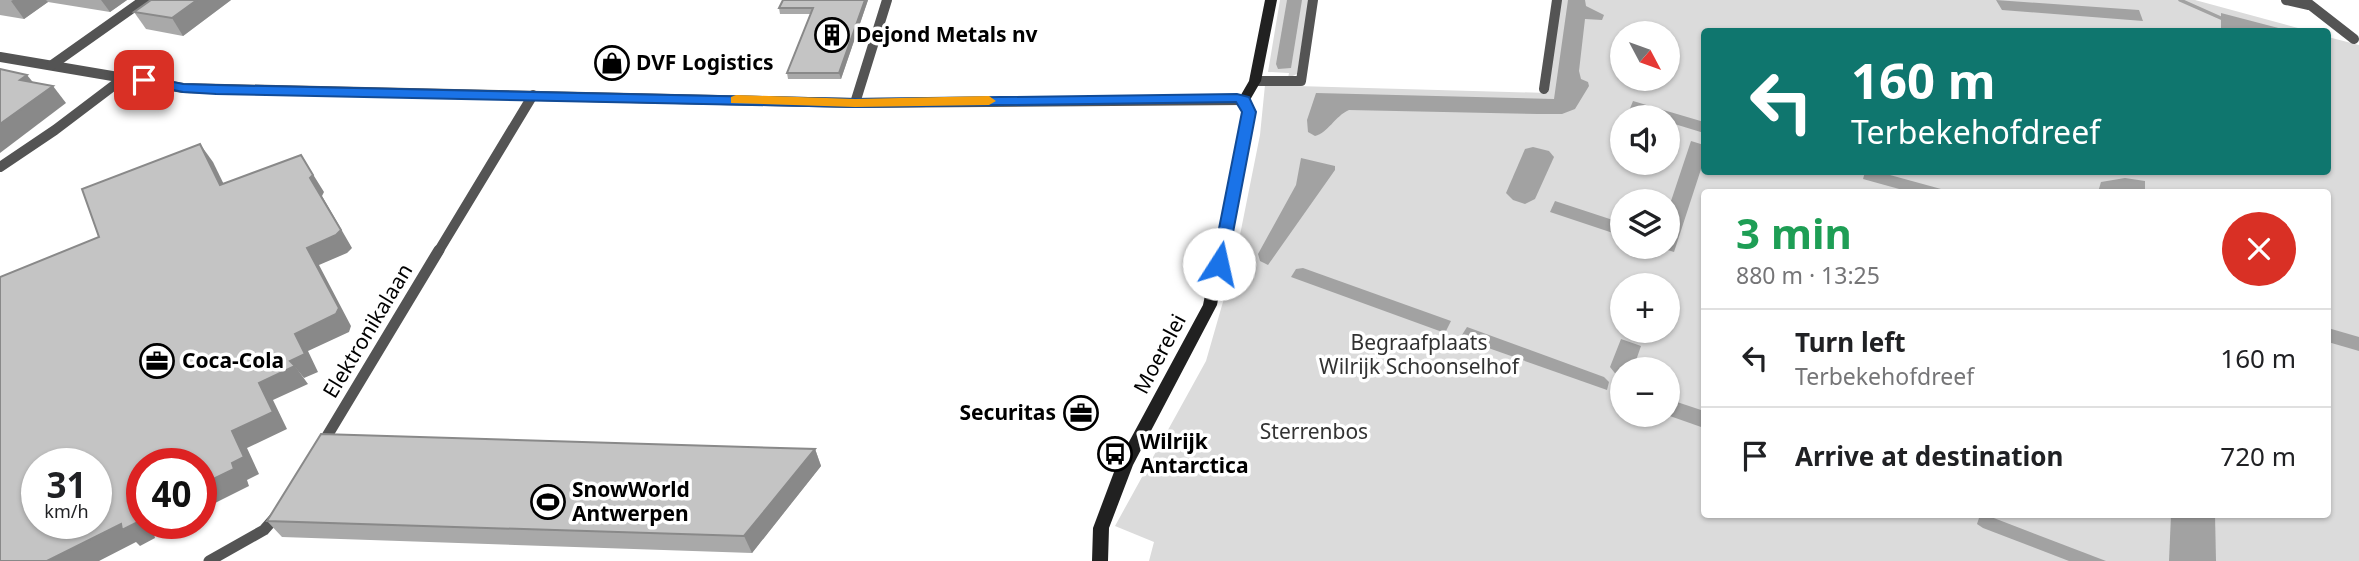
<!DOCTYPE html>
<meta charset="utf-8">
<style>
body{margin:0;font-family:"Noto Sans",sans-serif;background:#f2f2f2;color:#202124;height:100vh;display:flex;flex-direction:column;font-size:26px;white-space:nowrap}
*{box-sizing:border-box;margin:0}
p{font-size:23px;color:#757577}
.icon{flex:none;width:38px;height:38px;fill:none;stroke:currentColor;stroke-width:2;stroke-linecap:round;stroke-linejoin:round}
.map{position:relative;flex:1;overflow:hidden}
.details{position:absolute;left:1701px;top:189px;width:630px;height:329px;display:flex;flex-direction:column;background:#fff;border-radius:7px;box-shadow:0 2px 5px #0004}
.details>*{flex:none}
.top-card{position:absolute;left:1701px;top:28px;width:630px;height:147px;border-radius:7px;box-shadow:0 2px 5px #0004;background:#0f766e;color:#fff;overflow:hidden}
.needle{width:46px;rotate:131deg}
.buttons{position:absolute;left:1610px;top:21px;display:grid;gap:14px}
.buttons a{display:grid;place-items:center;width:70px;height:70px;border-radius:50%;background:#fff;box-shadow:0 2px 5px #0004;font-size:35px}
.speed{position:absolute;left:21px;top:448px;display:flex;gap:14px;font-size:35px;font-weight:700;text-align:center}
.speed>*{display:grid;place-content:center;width:91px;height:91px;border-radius:50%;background:#fff;box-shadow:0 2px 5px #0004;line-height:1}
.speed small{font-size:18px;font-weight:400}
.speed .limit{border:10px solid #d22;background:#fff;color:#111}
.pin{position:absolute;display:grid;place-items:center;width:60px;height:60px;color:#fff;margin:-30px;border-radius:14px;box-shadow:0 4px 10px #0006}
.me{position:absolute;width:77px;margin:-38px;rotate:10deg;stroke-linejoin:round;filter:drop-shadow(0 0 5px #0008)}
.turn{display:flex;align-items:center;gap:24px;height:147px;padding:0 35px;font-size:32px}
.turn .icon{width:91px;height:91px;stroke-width:2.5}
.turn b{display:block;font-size:49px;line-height:60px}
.round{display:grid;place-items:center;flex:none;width:74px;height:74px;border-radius:37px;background:#f2f2f2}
.summary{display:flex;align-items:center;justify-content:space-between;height:119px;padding:0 35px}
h1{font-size:42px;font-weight:700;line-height:52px;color:#1e9e55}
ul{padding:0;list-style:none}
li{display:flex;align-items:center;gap:21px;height:98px;padding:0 35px;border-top:2px solid #e0e0e0}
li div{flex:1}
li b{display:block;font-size:26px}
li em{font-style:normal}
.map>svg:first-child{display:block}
</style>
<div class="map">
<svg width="2359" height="561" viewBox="0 0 2359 561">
<rect width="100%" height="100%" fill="#fff"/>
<g fill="#dbdbdb" fill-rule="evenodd">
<path d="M1280,0H1309L1297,74L1288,78L1289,73L1268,72Z"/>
<path d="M1561,0H2195L2309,31L1704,32V172H2328V37L2359,45V561H1149L1154,542L1115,526L1206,361L1235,260L1260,135L1265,85L1548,93ZM1622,33H1668V79H1622ZM1622,117H1668V163H1622ZM1704,192H2328V514H1704ZM1622,201H1668V247H1622ZM1622,285H1668V331H1622ZM1622,369H1668V415H1622Z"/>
</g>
<g fill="#a2a2a2">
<path d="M1287,0H1302L1291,68L1278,69L1276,64Z"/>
<path d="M1568,0H1585L1586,6L1604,15L1602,20L1585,19L1579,71L1581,79L1588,82L1589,86L1575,109L1562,114H1538L1349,110C1335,116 1328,133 1315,136L1308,132L1307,120L1316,93L1554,99Z"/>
<path d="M1996,0L2139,10L2143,21L2002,10Z"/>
<path d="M2221,13L2290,31L2221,30Z"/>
<path d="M1633,101L1704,122V133L1668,122V117H1651L1629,111Z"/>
<path d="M1691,141L1704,145V160L1674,252L1658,247H1668V210Z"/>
<path d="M1533,147L1549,151L1554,157L1535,199L1525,204L1513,200L1506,193L1525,149Z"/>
<path d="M1301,158L1335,166V170L1268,265L1260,261L1258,254L1296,185Z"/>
<path d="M1865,172H1879L1952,192H1910L1863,179Z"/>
<path d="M2125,178L2145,181V192H2098L2101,182Z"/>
<path d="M1555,201L1622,223V236L1550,212Z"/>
<path d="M1303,268L1451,321L1445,333L1291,277L1296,269Z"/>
<path d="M1467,327L1604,377L1609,382L1607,390L1460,338Z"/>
<path d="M2328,328L2359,337V351L2328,342Z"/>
<path d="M1621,339L1641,346L1633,369H1622V382L1610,367Z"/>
<path d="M1668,399L1704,411V428L1667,415Z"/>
<path d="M1980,515H1986L2106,561H2069L1983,528L1977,524Z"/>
<path d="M2171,515H2215L2216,561H2169Z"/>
</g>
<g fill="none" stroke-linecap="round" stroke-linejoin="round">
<path stroke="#a2a2a2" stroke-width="3.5" d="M2180,0L2223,19"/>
<g stroke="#545454" stroke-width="10">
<path d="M2286,0L2309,5"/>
<path d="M2304,0L2354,39"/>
<path d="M0,57L183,88L855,103L1244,100"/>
<path d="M52,65L144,0"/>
<path d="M1255,81H1301L1313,0"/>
<path d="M1544,89L1557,0"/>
<path d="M855,103L887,0"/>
<path d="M0,167L55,130L125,77"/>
<path d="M438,252L533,95"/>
</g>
<g stroke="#545454" stroke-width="11">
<path d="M321,446L439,250"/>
<path d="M209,561L264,530L279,513"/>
</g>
<path fill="#212121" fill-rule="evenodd" d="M1265,0H1277L1261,81L1250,100L1255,112L1217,305L1133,465L1109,528L1108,561H1092L1093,528L1117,464L1203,305L1243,112L1238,100L1249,81Z"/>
</g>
<g fill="#a9a9a9">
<path d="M0,0H127L110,12L48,2L24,19L0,15Z"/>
<path d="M231,0L183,36L146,29L134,12Z"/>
<path d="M783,0H868L841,79H788L787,73L811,14H780L779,8Z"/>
<path d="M815,449L821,466L752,553L282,537L267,521Z"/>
</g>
<g fill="#898989">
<path d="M13,0H46L48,2L24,19L11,1Z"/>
<path d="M101,0H127L110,12Z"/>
<path d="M197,0H231L183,36L172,18Z"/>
<path d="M865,0H868L841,79L839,73Z"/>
<path d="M27,75L41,92L20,80Z"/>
<path d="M53,86L66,103L0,153V124Z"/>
<path d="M200,144L213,162L233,203L220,185Z"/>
<path d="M301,155L324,192L322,196L352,248L347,253L319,265L351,326L349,332L308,351L318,372L304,378L290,361L307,248Z"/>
<path d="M295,366L308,384L273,400L287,429L247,448L259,474L247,480L249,486L201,510V485L232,463V431L259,383Z"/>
<path d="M815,449L821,466L752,553L744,536Z"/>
<path d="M142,514V523H175L154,534L155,538L140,546L136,542L99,561H47Z"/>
</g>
<g fill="#c4c4c4" stroke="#898989" stroke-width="2" fill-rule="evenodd">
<path d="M151,0H197L172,18L134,12Z"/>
<path d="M783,0H865L839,73H787L813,8H779Z"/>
<path d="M0,69L27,75L20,80L53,86L0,124Z"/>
<path d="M200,144L220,185L301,155L313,175L310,178L341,230L336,235L307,248L339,308L336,314L295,334L305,354L290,361L295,366L259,383L273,412L232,431L244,457L232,463L234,469L201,485V464H142V514L137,517L138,522L122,530L121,524L47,561H0V277L99,237L82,189ZM37,464H96V523H37Z"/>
<path d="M321,434L815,449L744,536L267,521Z"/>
</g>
<path fill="#1a73e8" stroke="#114b97" stroke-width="2" d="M144,76L183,84L216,85L855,99L1237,94L1249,97L1256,112L1227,264L1219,269L1212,264L1242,112L1236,102L855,107L216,94L183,92L140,83L138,80Z"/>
<path fill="#f59e0b" d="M736,95L855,99L989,96L996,101L989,105L855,107L731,103V97Z"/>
<defs>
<g id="building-ring" transform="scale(1.75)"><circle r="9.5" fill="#fff" stroke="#000" stroke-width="1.5"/><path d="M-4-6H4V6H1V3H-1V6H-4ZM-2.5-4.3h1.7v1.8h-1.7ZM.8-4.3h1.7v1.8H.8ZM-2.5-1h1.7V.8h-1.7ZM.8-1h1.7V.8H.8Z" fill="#000"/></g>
<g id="shop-ring" transform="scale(1.75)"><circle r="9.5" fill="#fff" stroke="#000" stroke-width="1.5"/><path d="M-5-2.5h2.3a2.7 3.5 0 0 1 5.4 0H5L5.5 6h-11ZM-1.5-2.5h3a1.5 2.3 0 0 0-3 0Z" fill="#000"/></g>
<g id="office-ring" transform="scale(1.75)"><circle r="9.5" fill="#fff" stroke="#000" stroke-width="1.5"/><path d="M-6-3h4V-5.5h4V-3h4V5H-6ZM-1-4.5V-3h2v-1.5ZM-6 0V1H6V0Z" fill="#000"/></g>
<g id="bus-ring" transform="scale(1.75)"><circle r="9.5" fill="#fff" stroke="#000" stroke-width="1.5"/><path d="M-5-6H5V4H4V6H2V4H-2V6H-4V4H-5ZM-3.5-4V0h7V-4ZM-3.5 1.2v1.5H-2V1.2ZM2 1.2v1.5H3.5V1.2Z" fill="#000"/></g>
<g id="stadium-ring" transform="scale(1.75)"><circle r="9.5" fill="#fff" stroke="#000" stroke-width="1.5"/><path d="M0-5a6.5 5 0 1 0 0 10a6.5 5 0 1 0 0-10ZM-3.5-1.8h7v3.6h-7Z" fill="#000"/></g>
</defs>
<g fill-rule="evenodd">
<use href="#building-ring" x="832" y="35"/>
<use href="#shop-ring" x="612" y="63"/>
<use href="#office-ring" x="157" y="361"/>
<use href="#office-ring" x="1081" y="413"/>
<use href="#bus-ring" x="1115" y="454"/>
<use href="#stadium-ring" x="548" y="502"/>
</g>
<g text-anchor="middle" stroke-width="7" stroke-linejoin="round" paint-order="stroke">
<g font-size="21" font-weight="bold" fill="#000" stroke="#fff" text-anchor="start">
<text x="856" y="42">Dejond Metals nv</text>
<text x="636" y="70">DVF Logistics</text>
<text x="182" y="368">Coca-Cola</text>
<text x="1056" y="420" text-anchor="end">Securitas</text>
<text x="1140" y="449">Wilrijk<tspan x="1140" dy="24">Antarctica</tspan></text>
<text x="572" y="497">SnowWorld<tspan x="572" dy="24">Antwerpen</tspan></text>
</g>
<g font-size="21" fill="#000" stroke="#fff">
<text transform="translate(368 331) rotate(-59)" y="7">Elektronikalaan</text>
<text transform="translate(1160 354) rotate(-62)" y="7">Moerelei</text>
</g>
<g font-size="21" fill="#323232" stroke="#fff">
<text x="1419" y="350">Begraafplaats<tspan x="1419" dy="24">Wilrijk Schoonselhof</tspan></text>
<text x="1314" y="439">Sterrenbos</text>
</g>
</g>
</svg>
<div class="buttons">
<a><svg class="needle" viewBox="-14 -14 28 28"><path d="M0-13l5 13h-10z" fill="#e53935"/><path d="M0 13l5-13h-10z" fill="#757577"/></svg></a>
<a><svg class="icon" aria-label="sound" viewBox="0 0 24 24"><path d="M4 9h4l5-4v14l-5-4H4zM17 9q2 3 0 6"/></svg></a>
<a><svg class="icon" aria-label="layers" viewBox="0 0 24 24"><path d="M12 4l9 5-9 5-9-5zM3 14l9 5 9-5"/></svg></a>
<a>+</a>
<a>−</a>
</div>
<div class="speed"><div>31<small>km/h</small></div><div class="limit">40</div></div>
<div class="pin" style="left:144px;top:80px;background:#d93025"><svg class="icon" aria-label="arrive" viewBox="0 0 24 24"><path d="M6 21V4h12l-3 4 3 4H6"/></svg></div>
<svg class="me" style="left:1219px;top:264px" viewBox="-20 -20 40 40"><circle r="19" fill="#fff"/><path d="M0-13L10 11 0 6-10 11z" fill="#1a73e8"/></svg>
<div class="top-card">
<div class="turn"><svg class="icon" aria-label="left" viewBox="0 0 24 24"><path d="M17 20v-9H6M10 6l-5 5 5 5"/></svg><div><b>160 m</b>Terbekehofdreef</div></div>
</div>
<section class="details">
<div class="summary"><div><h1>3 min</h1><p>880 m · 13:25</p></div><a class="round" style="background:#d93025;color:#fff"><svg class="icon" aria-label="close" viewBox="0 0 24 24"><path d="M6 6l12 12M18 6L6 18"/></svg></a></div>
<ul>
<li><svg class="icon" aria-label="left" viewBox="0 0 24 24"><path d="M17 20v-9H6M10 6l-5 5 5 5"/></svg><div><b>Turn left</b><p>Terbekehofdreef</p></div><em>160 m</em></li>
<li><svg class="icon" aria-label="arrive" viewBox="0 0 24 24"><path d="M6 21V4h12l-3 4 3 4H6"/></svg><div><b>Arrive at destination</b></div><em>720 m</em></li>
</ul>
</section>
</div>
